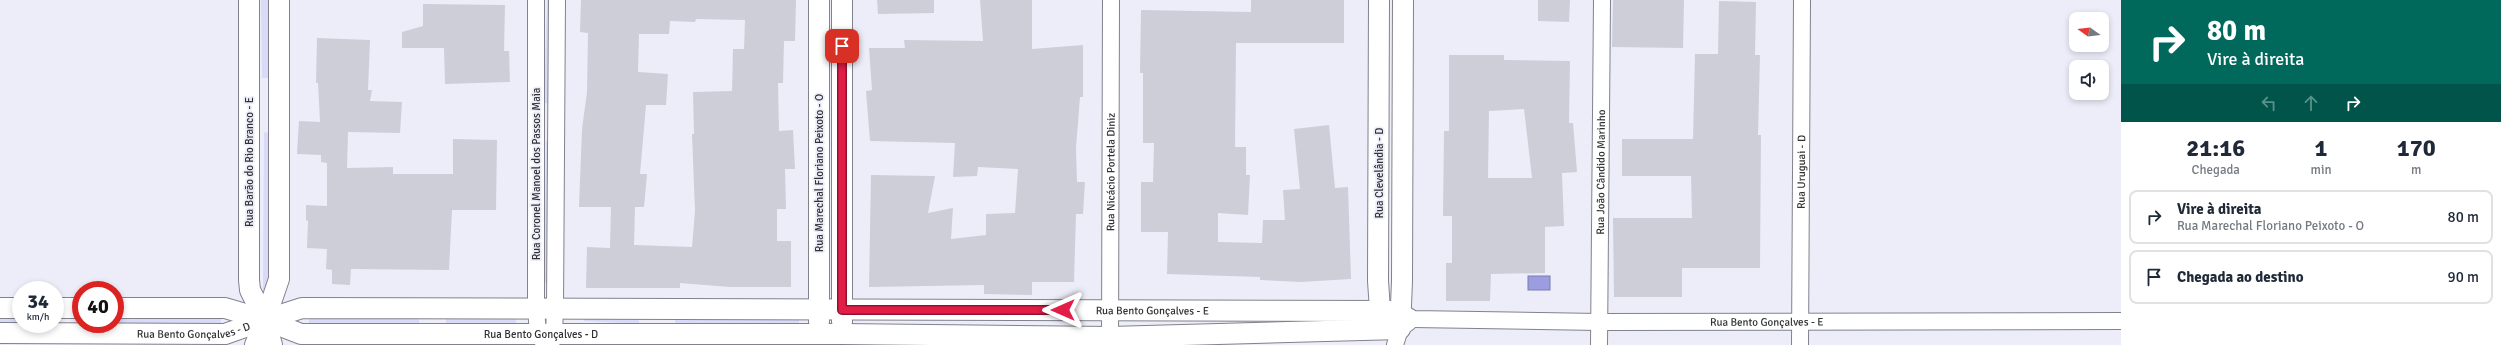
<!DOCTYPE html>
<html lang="pt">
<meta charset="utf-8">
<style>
body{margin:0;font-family:Signika,sans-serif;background:#f2f2f3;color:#1f2937;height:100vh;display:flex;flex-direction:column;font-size:15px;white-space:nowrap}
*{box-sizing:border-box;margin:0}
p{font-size:13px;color:#747a83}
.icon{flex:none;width:22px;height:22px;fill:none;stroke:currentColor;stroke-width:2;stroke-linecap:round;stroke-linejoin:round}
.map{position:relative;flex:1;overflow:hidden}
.sheet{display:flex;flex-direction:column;background:#fff;width:380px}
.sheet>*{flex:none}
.banner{background:#00695c;color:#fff;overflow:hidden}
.needle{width:26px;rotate:284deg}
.fabs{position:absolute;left:2069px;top:12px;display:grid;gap:8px}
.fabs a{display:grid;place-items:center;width:40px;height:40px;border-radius:8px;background:#fff;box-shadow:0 2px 6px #0003;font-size:20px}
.speed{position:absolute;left:12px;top:281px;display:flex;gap:8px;font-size:20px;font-weight:700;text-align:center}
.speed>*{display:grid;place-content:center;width:52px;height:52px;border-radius:50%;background:#fff;box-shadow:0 2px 6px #0003;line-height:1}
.speed small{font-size:10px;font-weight:400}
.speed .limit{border:6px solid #d22;background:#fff;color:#111}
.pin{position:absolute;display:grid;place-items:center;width:34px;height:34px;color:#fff;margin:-17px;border-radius:8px;box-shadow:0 2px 6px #0006}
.me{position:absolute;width:44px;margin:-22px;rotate:270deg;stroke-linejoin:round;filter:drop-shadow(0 0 3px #0008)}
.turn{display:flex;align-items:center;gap:14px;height:84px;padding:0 20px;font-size:18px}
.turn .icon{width:52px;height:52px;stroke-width:2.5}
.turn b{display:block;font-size:28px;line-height:34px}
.lanes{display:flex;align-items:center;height:38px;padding:0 20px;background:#0003;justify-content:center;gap:20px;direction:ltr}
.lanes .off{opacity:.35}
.eta{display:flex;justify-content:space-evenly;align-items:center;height:68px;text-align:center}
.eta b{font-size:24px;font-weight:700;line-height:28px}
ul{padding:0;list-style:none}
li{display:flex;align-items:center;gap:12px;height:54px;margin:0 8px 6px;padding:0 12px;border:2px solid #e0e1e3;border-radius:8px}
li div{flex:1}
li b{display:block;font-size:15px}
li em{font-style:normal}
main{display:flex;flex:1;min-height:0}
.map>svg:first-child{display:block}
</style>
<main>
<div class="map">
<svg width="2121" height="345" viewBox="0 0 2121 345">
<rect width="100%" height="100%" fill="#ecedf8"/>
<g fill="#d9daf7">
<path d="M261,0H268V78H262Z"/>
<path d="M547,0H553L550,103H544Z"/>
<path d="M264,132L270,133L268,290H263Z"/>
<path d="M546,141L551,142L550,283H544Z"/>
<path d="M516,316V323L446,324V317Z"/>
<path d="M584,316L639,319V324L584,321Z"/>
<path d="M419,317V324L309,325V319Z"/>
<path d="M0,318H21V324H55V318H59V325L0,324Z"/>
<path d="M115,318L221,319V325L115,324Z"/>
<rect x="675" y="318" width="124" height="6"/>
</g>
<rect fill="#9c9ce1" stroke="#7c7cae" x="1528" y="276" width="22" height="14"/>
<g fill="#ceced9" fill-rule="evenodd">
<path d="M581,0H796L795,41H784L783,83H778L779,131L793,130L795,169H785L786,209H777V241H791V287H730L680,283V288H586L587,247L610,248L611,207H579L582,129L587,92L588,33L580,32ZM696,19L745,20L744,49H733L732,91L693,92L694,134H692L695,211L692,247L634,245L635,207H644L647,174H640L646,105H666L668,74L638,72L639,34H669L670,21L695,22Z"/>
<path d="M877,0H934V13L878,14Z"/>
<path d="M980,0H1032V49L1083,45V97H1080L1076,148L1077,182H1085L1083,214H1076L1074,282H1032V295L984,294V285L869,287L871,175L935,176L928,213L953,208L951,239L986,235V214L1015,213L1018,169L978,167L977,176L953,177L955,143L870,141L866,91L872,90L869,48H905L904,40L983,41Z"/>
<path d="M1251,0H1344V43H1236L1235,147H1246V175H1250L1248,215L1218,213V242L1262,243L1263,220H1285L1283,190L1300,189L1294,129L1329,125L1335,188L1348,187L1351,279L1301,282L1260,280V277L1167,274L1168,232H1141V182H1153L1154,143H1143V73H1140L1141,10L1251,12Z"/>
<path d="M1538,0H1570L1569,22L1538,21Z"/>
<path d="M1613,0H1684L1683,48L1612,47Z"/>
<path d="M1719,1L1756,2L1755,55H1760L1758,135H1761L1760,268H1682V297H1614L1613,218H1692L1691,176H1622V139H1693L1695,54H1718Z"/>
<path d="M423,4L505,5L504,51H509L510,82L445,84L444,48H402V32L423,26Z"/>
<path d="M317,38L370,40L368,90H372L370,101L402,102L400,133L348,132L347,168L393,167V174H453V139L497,140L496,210H452L449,270L351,269L350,285L332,284V270L326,269L327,249L307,248L308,221L306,220V205L327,206V163L321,162V155L297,154L299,121L320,122L318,83H316Z"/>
<path d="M1449,55H1504V60L1570,61L1569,123H1573L1577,172L1562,173L1564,226L1545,227V273L1491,274L1490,301H1446V263H1452V216H1443L1444,131H1449ZM1524,109L1532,178H1488L1489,111Z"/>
</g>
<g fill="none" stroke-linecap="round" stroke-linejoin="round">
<g stroke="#81828c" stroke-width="18">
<g id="minor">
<path d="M536,0V308L538,334L545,345"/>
<path id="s1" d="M1400,311L1413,319L1599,322L2121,321"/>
<path d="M551,345L554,334L555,308L557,0"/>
<path id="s2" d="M1110,345L1111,0"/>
<path d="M1395,345L1400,329L1409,322"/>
<path id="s3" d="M1599,345L1602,0"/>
<path id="s4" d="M1800,345L1802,0"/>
</g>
</g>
<g stroke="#81828c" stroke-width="22">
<g id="tertiary">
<path d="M249,0V280L250,290L265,320L255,345"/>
<path d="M819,0V322"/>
<path d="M1379,0L1378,281L1381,324"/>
<path d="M0,308H21"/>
<path d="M55,308H81"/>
<path id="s5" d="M115,308H225L265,320L302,308L1400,311"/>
<path d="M842,322V0"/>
<path id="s6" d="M0,333L225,334L265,320L301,334H842L1110,337L1400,329L1402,281L1403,0"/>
<path d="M272,345L265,320L279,279V0"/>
</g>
</g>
<use href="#minor" stroke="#fff" stroke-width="16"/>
<use href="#tertiary" stroke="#fff" stroke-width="20"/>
</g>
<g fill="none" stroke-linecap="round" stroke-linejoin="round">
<g stroke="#92132f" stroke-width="10">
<path id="route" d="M842,46V310H1063"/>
</g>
<use href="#route" stroke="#e11d48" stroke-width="7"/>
</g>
<g text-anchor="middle" stroke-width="3.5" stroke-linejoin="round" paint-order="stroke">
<g font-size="11" fill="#323236" stroke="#ecedf8">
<text transform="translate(249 162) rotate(-90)" y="4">Rua Barão do Rio Branco - E</text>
<text dy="4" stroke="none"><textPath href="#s2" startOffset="173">Rua Nicácio Portela Diniz</textPath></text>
<text dy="4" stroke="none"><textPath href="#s4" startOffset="173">Rua Uruguai - D</textPath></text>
<text transform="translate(819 173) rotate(-90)" y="4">Rua Marechal Floriano Peixoto - O</text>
<text transform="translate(1379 173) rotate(-90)" y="4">Rua Clevelândia - D</text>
<text dy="4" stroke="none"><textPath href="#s3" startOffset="173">Rua João Cândido Marinho</textPath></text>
<text transform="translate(536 174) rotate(-90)" y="4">Rua Coronel Manoel dos Passos Maia</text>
<text dy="4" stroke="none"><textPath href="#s5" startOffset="1041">Rua Bento Gonçalves - E</textPath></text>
<text dy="4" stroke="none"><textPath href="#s1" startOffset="369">Rua Bento Gonçalves - E</textPath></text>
<text dy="4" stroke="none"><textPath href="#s6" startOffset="194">Rua Bento Gonçalves - D</textPath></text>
<text dy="4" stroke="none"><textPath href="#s6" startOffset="546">Rua Bento Gonçalves - D</textPath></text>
</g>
</g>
</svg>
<div class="fabs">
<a><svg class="needle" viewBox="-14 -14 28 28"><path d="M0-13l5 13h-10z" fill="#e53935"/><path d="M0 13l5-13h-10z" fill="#747a83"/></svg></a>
<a><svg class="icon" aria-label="sound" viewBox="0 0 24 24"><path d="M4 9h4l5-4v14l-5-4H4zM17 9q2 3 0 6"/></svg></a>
</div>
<div class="speed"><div>34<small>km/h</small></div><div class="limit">40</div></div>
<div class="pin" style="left:842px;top:46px;background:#d93025"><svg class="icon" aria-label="arrive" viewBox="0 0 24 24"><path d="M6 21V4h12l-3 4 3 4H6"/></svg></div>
<svg class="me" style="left:1063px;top:310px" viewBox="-20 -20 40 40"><path d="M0-17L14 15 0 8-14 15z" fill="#e11d48" stroke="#fff" stroke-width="4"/></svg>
</div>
<section class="sheet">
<div class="banner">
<div class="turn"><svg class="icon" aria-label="right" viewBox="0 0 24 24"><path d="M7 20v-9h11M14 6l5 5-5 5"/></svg><div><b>80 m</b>Vire à direita</div></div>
<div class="lanes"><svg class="icon off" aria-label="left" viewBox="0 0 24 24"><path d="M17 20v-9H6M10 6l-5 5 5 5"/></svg><svg class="icon off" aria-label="ahead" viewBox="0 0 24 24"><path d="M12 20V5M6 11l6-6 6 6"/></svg><svg class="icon" aria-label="right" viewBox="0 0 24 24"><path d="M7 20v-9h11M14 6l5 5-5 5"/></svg></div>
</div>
<div class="eta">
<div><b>21:16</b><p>Chegada</p></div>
<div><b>1</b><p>min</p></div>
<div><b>170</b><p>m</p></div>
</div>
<ul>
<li><svg class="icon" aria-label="right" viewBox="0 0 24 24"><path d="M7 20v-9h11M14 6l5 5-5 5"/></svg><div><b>Vire à direita</b><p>Rua Marechal Floriano Peixoto - O</p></div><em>80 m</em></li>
<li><svg class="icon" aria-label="arrive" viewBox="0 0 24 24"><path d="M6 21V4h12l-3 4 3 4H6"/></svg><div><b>Chegada ao destino</b></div><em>90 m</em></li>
</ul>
</section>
</main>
